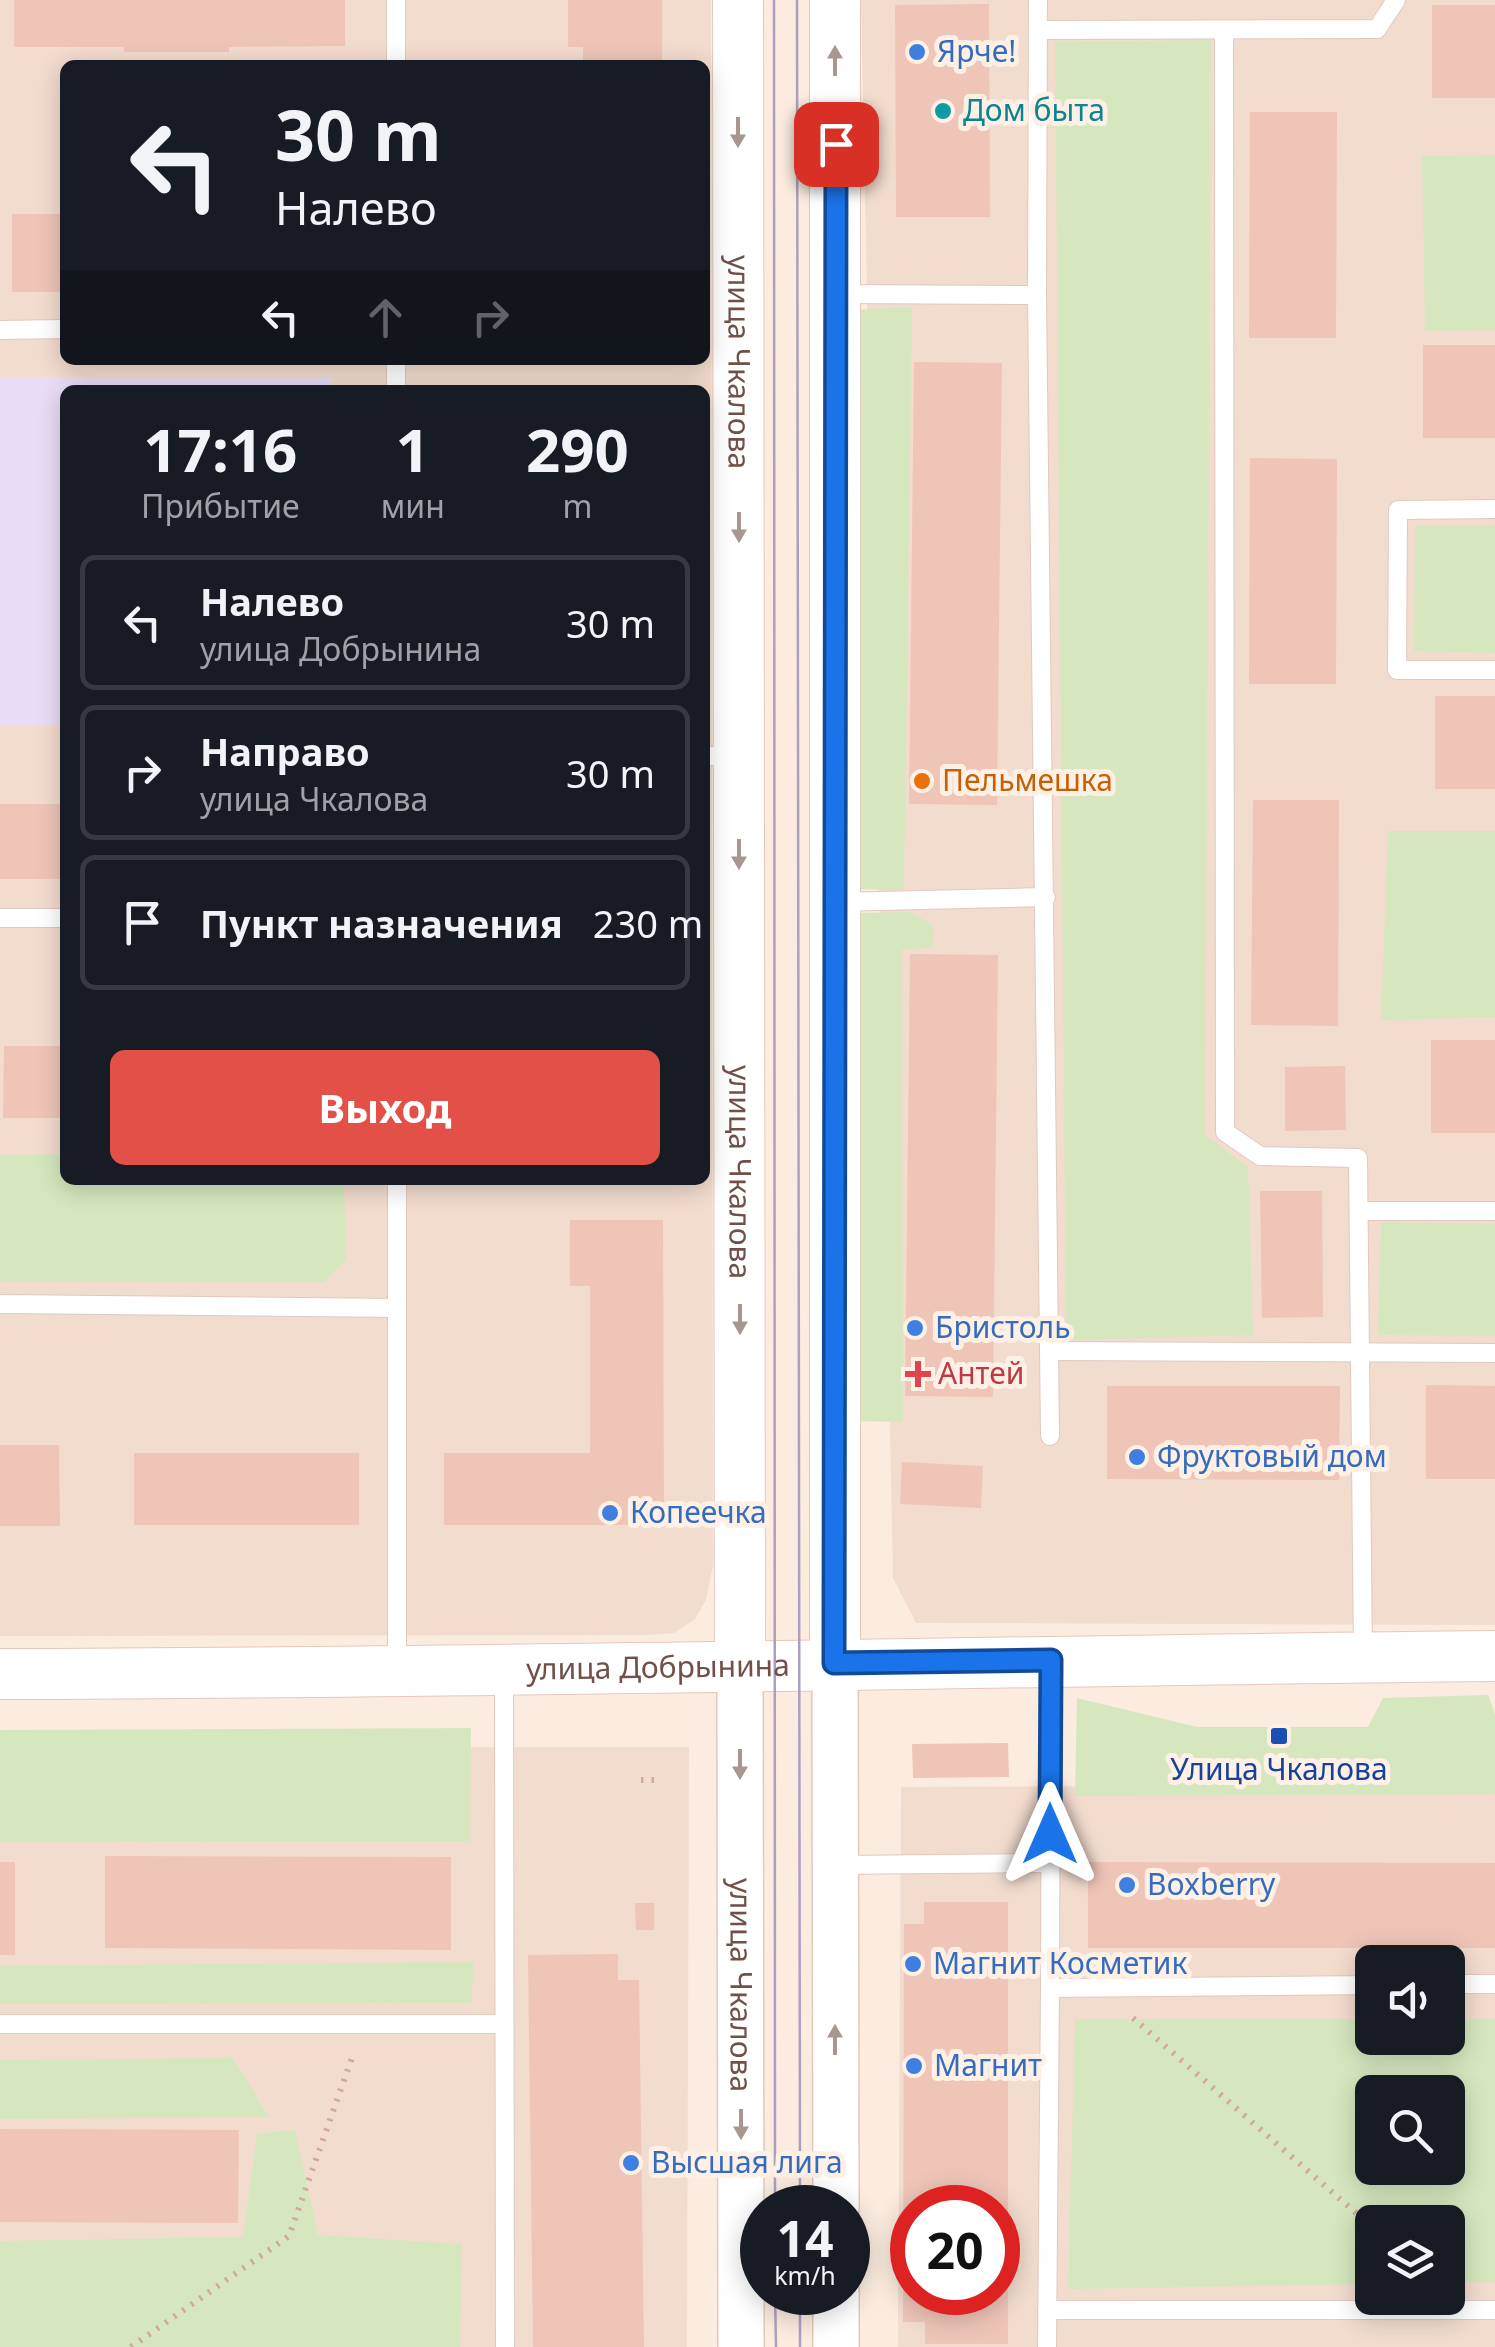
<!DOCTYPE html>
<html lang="ru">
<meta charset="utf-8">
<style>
body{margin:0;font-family:"Noto Sans",sans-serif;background:#242831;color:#f1f3f6;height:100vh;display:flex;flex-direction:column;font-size:38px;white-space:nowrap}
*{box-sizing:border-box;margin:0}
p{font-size:32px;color:#9ea1a6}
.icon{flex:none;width:55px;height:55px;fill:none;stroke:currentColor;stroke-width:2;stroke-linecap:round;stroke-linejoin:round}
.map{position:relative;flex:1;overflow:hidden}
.details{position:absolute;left:60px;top:385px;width:650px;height:800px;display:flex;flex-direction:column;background:#171b24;border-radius:15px;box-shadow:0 5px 25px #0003}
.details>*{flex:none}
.guide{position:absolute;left:60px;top:60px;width:650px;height:305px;border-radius:15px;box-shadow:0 5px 25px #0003;background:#171b24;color:#f1f3f6;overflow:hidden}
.controls{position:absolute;left:1355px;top:1945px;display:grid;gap:20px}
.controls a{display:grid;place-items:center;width:110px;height:110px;border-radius:15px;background:#171b24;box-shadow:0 5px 25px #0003;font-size:50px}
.speed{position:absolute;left:740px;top:2185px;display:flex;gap:20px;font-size:50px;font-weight:700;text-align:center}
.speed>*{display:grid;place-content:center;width:130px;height:130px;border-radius:50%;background:#171b24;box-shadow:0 5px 25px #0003;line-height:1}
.speed small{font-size:25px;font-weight:400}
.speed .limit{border:15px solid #d22;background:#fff;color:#111}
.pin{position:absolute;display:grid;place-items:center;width:85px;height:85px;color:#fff;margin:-42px;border-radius:20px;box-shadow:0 5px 15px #0006}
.me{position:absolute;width:110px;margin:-55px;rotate:0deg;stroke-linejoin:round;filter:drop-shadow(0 0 8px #0008)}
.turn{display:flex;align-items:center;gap:35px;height:210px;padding:0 50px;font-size:45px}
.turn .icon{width:130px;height:130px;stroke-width:2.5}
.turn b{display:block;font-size:70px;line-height:85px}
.lanes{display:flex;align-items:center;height:95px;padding:0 50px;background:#0003;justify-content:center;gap:50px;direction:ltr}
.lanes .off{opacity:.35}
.eta{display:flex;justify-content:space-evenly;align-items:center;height:170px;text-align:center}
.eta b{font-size:60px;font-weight:700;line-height:70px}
.cta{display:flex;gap:20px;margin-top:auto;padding:20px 50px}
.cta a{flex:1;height:115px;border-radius:15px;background:#e25047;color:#fff;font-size:40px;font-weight:700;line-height:115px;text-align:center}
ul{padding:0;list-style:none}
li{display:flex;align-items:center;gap:30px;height:135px;margin:0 20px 15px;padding:0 30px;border:5px solid #363941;border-radius:15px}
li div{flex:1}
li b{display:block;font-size:38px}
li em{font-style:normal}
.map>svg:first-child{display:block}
</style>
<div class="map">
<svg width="1495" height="2347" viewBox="0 0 1495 2347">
<rect width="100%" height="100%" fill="#fbecdf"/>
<g fill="#f2dcce" fill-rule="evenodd">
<path d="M0,0H711L713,1565L706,1600L695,1619L674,1633L646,1635L0,1636ZM65,65H705V360H65ZM65,390H705V1180H65Z"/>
<path d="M861,0H1495V1625L916,1623L893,1578Z"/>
<path d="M689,1747L687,2347H0V1748Z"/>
<path d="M1495,1785V2347H898L901,1787ZM1372,1962H1448V2038H1372ZM1372,2092H1448V2168H1372ZM912,2208H998V2292H912ZM1372,2222H1448V2298H1372Z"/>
</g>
<path fill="#e9dcf7" d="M0,377H332V390H65V726H0Z"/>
<g fill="#d6e7bf" fill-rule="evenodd">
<path d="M1211,40L1205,1135L1248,1167L1253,1335L1066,1340L1055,42Z"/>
<path d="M1495,155V330L1425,331L1422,156Z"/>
<path d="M912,307L904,890L849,889L851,310Z"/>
<path d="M1495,525V653L1414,651L1415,526Z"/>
<path d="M1388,831H1495V1017L1381,1020Z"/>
<path d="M911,912L934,926L933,947L902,950L903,1422L853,1421L852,913Z"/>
<path d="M65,1154V1180H344L346,1260L324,1282H0V1155Z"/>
<path d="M1381,1222L1495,1224V1336L1378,1335Z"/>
<path d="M1488,1695L1495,1714V1794L1075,1796L1077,1698L1197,1727H1368L1383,1698Z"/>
<path d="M471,1728L470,1841L0,1842V1730Z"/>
<path d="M474,1962L471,2003L0,2004V1966Z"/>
<path d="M1075,2019H1372V2038H1448V2019H1495V2282L1448,2283V2222H1372V2284L1068,2289ZM1372,2092H1448V2168H1372Z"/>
<path d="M233,2058L269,2117L0,2119V2060Z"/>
<path d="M295,2130L318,2235L462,2244L460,2347H0V2241L243,2237L257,2134Z"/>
</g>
<g fill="#efc5b8" fill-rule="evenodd">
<path d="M14,0H345V46L229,47V52H124V47H14Z"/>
<path d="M568,0H662V65H583V47H568Z"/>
<path d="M989,4L990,217H896L895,5Z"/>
<rect x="1432" y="5" width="63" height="93"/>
<path d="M1250,112H1337L1336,338H1249Z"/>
<rect x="12" y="214" width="53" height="78"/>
<rect x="1423" y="345" width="72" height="93"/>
<path d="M914,362L1002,363L997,805L909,804Z"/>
<path d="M1250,458L1337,459L1336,684H1249Z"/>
<rect x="1435" y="696" width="60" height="93"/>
<path d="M1253,800H1339L1338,1026L1251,1025Z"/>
<rect x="0" y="804" width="65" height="75"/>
<path d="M910,954L998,955L993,1397L905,1396Z"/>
<rect x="1431" y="1040" width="64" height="93"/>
<path d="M4,1046H65V1118H3Z"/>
<path d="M1345,1066L1346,1130L1285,1131V1067Z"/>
<path d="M1260,1191H1322L1323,1317L1262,1318Z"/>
<path d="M570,1220H663L664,1525H444V1453H590V1286H570Z"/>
<path d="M1426,1385L1495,1386V1479H1426Z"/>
<path d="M1107,1386H1340L1339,1480L1107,1479Z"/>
<path d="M0,1445H59L60,1526H0Z"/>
<rect x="134" y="1453" width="225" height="72"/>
<path d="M902,1462L983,1466L981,1508L900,1504Z"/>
<path d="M1008,1743L1009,1777L913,1778L912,1744Z"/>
<path d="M105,1856L451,1857V1950L105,1948Z"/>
<rect x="0" y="1862" width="15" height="93"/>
<path d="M1088,1862L1495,1863V1948H1088Z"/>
<path d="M924,1902H1008V2344H925V2322H903L904,1924H924ZM912,2208H998V2292H912Z"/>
<path d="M635,1903H654V1930H636Z"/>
<path d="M618,1954V1980H639L644,2347H533L528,1955Z"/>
<path d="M0,2129L239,2130L238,2223L0,2222Z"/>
</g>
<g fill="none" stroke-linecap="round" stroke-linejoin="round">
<g stroke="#e0c9bf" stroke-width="20">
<g id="service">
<path d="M396,0V65"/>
<path d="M1038,30L1377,29L1396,0"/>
<path d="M1224,30L1225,1132L1260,1156L1358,1158L1363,1657"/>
<path d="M839,294L1037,295L1050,1436"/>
<path d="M1037,295L1038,0"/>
<path d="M0,330L65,329"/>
<path d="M396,360V390"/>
<path d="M1495,509L1398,510L1397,670H1495"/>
<path d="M705,756H738"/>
<path d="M836,902L1046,897"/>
<path d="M0,918H65"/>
<path d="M1360,1211H1495"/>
<path d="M0,1304L397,1308"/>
<path d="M1049,1351L1495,1353"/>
<path d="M397,1668V1180"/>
<path d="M504,1673L505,2347"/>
<path d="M836,1865L1050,1863"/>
<path d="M1448,1984H1495"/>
<path d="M1050,1988L1051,1663"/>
<path d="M0,2024H502"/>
<path d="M1047,2310H1495"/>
<path d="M1047,2347L1050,1988L1372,1985"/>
</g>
</g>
<g stroke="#e0c9bf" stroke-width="48">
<g id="tertiary">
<path d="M835,1663L836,2208"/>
<path id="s1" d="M740,1667L741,2347"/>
<path d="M836,2292V2347"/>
</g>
</g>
<g stroke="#e5c8bc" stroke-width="52">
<g id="secondary">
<path id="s2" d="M738,0L740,1667"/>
<path d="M835,1663V0"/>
<path id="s3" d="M0,1674C498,1673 997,1661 1495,1656"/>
</g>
</g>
<g stroke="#d3a89c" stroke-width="6" stroke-dasharray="2.5 8" stroke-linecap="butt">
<path d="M641,1780H661"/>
<path d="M1133,2018L1372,2227"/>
<path d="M131,2347L289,2236L354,2052"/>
</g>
<use href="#service" stroke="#fff" stroke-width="18"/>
<use href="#tertiary" stroke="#fff" stroke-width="45"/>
<use href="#secondary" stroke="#fff" stroke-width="50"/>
<g stroke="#ad9fc2" stroke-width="2.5">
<path d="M774,0L775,2208"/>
<path d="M797,0L800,2208"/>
<path d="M775,2292L776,2347"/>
<path d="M800,2292V2347"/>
</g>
</g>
<defs><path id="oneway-solid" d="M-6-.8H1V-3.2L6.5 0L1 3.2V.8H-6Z" transform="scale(2.5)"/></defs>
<g fill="#a99691">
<use href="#oneway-solid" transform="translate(835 61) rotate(-90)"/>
<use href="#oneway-solid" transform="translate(738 132) rotate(90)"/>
<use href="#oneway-solid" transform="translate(739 527) rotate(90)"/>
<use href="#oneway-solid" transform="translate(739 854) rotate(90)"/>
<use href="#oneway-solid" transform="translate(740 1319) rotate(90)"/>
<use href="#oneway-solid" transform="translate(740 1764) rotate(90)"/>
<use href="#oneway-solid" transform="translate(835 2040) rotate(-90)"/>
<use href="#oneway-solid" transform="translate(741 2124) rotate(90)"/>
</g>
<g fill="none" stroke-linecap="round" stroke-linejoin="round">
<g stroke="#114b97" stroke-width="25">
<path id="route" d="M836,144L834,1663L1051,1660L1050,1834"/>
</g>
<use href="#route" stroke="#1a73e8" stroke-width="18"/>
</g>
<g fill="#3f7fe0" stroke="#fef0e5" stroke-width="4">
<circle cx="917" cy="52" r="10"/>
<circle cx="915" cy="1328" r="10"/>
<circle cx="1137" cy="1457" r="10"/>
<circle cx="610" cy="1513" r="10"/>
<circle cx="1127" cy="1885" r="10"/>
<circle cx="913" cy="1964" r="10"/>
<circle cx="914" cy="2066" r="10"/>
<circle cx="631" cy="2163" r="10"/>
</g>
<circle fill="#0f9aa8" stroke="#fef0e5" stroke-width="4" cx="943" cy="111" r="10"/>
<circle fill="#e8710a" stroke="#fef0e5" stroke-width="4" cx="922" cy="781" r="10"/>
<path fill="#e0444e" stroke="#fef0e5" stroke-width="4" d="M913 1359h10v10h10v10h-10v10h-10v-10h-10v-10h10z"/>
<rect fill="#1a4fb4" stroke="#fef0e5" stroke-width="4" x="1269" y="1726" width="20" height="20" rx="5"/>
<g text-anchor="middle" stroke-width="10" stroke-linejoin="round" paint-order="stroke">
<g font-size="30" fill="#366cbe" stroke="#fef0e5" text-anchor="start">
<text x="937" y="62">Ярче!</text>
<text x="935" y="1338">Бристоль</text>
<text x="1157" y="1467">Фруктовый дом</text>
<text x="630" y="1523">Копеечка</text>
<text x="1147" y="1895">Boxberry</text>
<text x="933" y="1974">Магнит Косметик</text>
<text x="934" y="2076">Магнит</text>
<text x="651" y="2173">Высшая лига</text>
</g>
<g font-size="30" fill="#0d838f" stroke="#fef0e5" text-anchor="start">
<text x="963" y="121">Дом быта</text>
</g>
<g font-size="30" fill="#705048" stroke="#fef0e5">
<text dy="10" stroke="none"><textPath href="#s2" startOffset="362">улица Чкалова</textPath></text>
<text dy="10" stroke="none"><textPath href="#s2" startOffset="1172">улица Чкалова</textPath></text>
<text dy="10" stroke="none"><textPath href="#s3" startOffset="658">улица Добрынина</textPath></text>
<text dy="10" stroke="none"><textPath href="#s1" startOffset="318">улица Чкалова</textPath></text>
</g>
<g font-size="30" fill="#c56008" stroke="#fef0e5" text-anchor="start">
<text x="942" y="791">Пельмешка</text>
</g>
<g font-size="30" fill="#be3a42" stroke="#fef0e5" text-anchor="start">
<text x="938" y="1384">Антей</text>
</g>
<g font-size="30" fill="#164399" stroke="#fef0e5">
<text x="1279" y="1780">Улица Чкалова</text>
</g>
</g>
</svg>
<div class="controls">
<a><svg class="icon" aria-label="sound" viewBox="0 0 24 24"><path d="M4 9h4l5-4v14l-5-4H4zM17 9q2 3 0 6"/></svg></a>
<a><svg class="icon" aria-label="search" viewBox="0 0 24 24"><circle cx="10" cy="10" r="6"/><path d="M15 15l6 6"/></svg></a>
<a><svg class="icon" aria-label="layers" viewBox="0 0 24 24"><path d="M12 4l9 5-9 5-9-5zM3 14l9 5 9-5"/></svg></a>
</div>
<div class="speed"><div>14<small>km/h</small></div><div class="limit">20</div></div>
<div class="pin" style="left:836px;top:144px;background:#d93025"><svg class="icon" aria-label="arrive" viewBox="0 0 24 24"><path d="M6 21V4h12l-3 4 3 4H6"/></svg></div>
<svg class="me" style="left:1050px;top:1834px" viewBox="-20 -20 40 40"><path d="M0-17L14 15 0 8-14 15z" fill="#1a73e8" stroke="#fff" stroke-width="4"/></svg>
<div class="guide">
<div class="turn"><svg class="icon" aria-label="left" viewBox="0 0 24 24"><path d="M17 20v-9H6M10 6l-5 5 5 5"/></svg><div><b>30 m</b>Налево</div></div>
<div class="lanes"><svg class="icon" aria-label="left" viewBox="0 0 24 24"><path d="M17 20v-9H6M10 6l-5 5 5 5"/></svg><svg class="icon off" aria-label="ahead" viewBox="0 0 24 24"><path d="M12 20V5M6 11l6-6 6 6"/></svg><svg class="icon off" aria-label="right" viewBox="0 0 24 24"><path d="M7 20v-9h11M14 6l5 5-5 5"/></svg></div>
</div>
<section class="details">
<div class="eta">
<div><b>17:16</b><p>Прибытие</p></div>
<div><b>1</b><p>мин</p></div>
<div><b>290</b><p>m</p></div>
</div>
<ul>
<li><svg class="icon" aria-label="left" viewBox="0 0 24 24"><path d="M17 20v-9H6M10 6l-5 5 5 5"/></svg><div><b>Налево</b><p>улица Добрынина</p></div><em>30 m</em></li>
<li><svg class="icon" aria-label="right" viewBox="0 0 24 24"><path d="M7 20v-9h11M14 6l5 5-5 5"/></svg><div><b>Направо</b><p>улица Чкалова</p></div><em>30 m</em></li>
<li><svg class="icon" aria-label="arrive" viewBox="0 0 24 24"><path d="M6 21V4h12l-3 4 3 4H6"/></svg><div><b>Пункт назначения</b></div><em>230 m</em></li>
</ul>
<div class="cta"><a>Выход</a></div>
</section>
</div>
